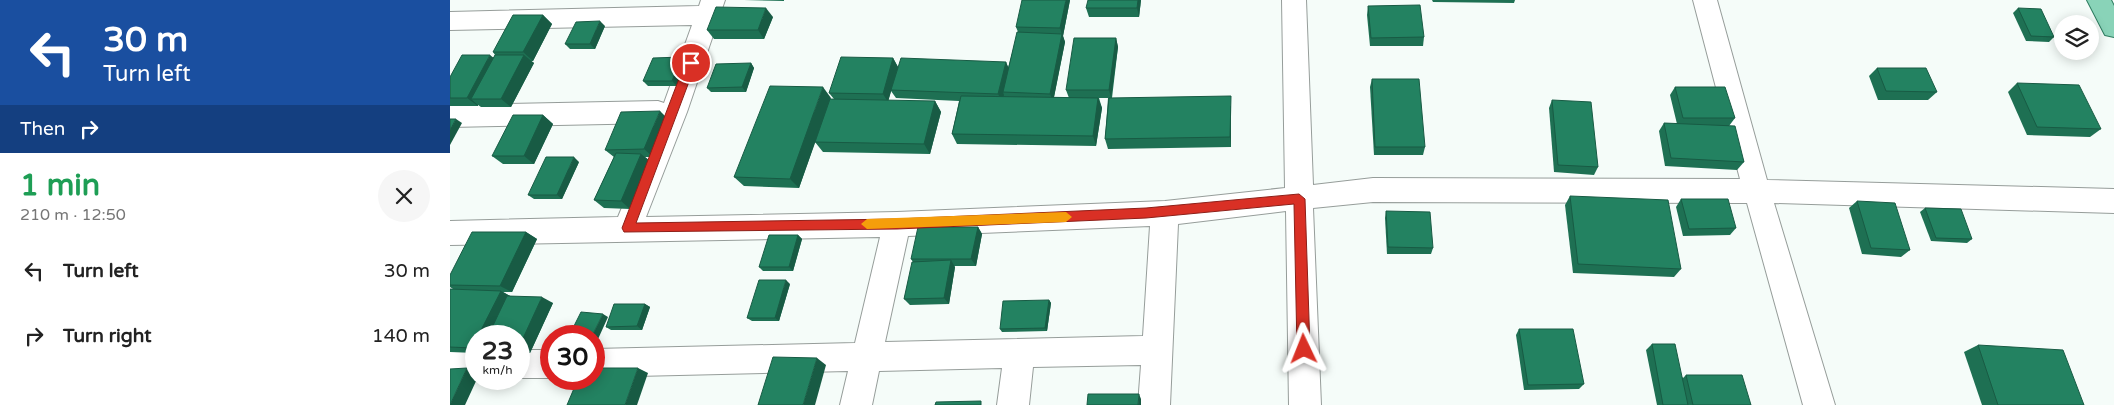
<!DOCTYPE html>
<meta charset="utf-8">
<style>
body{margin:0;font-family:"Varela Round",sans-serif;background:#f6f6f6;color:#222;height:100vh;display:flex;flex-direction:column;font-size:19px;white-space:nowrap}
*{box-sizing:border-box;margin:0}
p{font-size:16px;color:#767676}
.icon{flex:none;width:28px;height:28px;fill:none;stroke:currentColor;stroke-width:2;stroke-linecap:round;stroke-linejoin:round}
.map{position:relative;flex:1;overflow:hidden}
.panel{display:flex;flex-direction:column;background:#fff;width:450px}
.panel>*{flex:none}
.banner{background:#1a4fa0;color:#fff;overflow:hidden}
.tools{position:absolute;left:1604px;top:15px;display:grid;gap:10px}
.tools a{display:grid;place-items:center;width:45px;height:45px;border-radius:50%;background:#fff;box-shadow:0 2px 12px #0003;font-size:25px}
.speed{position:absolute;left:15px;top:325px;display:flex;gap:10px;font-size:25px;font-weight:700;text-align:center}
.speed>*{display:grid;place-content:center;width:65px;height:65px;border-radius:50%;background:#fff;box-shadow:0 2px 12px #0003;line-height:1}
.speed small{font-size:12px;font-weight:400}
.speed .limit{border:8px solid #d22;background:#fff;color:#111}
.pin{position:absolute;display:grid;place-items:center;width:42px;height:42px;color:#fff;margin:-21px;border:2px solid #fff;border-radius:50%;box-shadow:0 1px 5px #0007}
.me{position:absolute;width:55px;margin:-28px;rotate:358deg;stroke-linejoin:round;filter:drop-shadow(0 0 4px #0008)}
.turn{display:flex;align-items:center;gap:18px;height:105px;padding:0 20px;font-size:22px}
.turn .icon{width:65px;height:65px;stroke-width:2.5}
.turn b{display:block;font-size:35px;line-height:42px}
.then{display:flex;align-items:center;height:48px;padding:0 20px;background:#0003;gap:10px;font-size:19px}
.round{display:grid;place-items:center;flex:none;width:52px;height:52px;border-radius:26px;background:#f6f6f6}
.overview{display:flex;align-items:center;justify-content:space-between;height:85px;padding:0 20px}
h1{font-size:30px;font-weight:700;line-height:38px;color:#1e9e55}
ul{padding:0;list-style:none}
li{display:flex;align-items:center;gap:15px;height:65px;padding:0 20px}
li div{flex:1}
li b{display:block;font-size:19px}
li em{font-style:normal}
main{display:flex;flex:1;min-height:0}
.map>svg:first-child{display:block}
</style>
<main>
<section class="panel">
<div class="banner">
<div class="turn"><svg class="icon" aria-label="left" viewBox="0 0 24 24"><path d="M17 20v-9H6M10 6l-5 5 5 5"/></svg><div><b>30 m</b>Turn left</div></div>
<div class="then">Then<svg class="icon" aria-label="right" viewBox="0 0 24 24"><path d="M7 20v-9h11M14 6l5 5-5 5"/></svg></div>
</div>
<div class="overview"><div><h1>1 min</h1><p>210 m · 12:50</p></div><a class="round"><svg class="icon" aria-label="close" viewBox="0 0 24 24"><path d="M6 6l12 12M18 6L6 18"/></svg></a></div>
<ul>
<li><svg class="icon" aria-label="left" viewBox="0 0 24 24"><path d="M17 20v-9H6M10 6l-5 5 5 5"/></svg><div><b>Turn left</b></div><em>30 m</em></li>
<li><svg class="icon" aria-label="right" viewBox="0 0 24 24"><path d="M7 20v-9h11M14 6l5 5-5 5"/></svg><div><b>Turn right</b></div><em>140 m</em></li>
</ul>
</section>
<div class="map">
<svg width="1664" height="405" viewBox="0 0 1664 405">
<rect width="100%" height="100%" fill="#f5fcf9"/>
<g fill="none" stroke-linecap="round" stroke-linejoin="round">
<g stroke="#969d9a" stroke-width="2">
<g id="minor">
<path d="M251,0H275L237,112L196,217L447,212L715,201L835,188L832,0H856L863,185L923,178L1290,179L1243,0H1267L1317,180L1664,189V213L1324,203L1385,405H1353L1297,203L923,202L863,208L871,405H839L836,211L728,224L720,405H688L691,365L583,367L579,405H547L552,368L429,371L422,405H390L398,371L144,377V349L405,343L430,237L0,245V221L168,217L207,123L0,127V105L208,101L214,103L242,25L0,30V12L249,6ZM700,226L693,336L435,342L458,236Z"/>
<rect x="69" y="350" width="32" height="28"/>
<path d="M26,351L28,379L0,380V352Z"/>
</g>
</g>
<g stroke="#2d7d60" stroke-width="2">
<path id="primary" d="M1637,0H1661L1664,6V37L1655,35Z"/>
</g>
<use href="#minor" fill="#fff" fill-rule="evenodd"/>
<use href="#primary" fill="#89d3b8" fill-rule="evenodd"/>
</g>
<g fill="#1e7053">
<path d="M294,0H334V1Z"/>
<path d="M620,0L613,36L615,42L604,97L619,98L616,90L666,38L668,47L662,98L781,106V147L658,149L655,139L658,98H649L652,108L646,146L507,144L502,134L509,101L446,98L441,91L438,101H485L491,112L480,154L373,152L365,142L349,188L294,186L284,177L381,98L380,99H384L379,93L443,58L448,67L556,62L558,68L568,32L566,27Z"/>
<path d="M691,0L689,17H639L636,8Z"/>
<path d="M982,0H1065L1064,3L983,2Z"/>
<path d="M918,6L974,37L973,46H920L917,15Z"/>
<path d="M1568,8L1604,37L1599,42L1576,41L1563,13Z"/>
<path d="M93,15L102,24L83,61H81L84,63L61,107H31L28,105V106H0V77L44,57L45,55L43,52Z"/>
<path d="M323,17L314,39H264L257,30Z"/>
<path d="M155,26L145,49H120L115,44Z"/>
<path d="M237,62L227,86H198L193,81Z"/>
<path d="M301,63L304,68L296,92H261L257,88Z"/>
<path d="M1427,68L1487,92L1478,100H1428L1419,76Z"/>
<path d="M922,79L975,147L973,155H924L920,87Z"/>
<path d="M1567,83L1651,129L1640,137L1577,135L1558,92Z"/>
<path d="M1225,87L1285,118L1279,126L1294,162L1287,170L1215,166L1209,131L1214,123L1227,124L1220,95Z"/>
<path d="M1102,100L1148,167L1144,175L1104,172L1099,108Z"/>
<path d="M93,115L103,124L84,164H53L42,156Z"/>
<path d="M218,119L203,157H195L200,161L180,209L154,208L144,200L164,157L155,150Z"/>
<path d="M129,162L112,199H84L78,195Z"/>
<path d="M1120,196L1231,269L1224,277L1123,273L1115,205Z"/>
<path d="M1231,199L1286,228L1280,235L1233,236L1226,207Z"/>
<path d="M1407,201L1460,250L1451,257L1412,254L1399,208Z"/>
<path d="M1475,208L1522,239L1517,243L1481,241L1470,212Z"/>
<path d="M936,211L983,248L981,254H937L935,218Z"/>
<path d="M528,227L532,234L526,266H504L505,267L499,304L460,305L454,299L463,262L461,259Z"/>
<path d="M76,232L87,239L62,292H53L60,296L103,303L80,353H69V336H26V353L0,352V289H3L0,287V275Z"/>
<path d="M348,235L352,239L343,271H313L309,267Z"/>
<path d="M340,284L329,321H302L297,318Z"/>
<path d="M599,300L601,303L597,331L552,332L550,329Z"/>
<path d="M195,304L200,307L192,330H161L156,327Z"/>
<path d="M1069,329L1134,384L1129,389L1074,390L1066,335Z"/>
<path d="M1202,344L1233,378L1236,375L1301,405H1207L1196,350Z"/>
<path d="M1528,345L1634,405H1532L1514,352Z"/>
</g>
<g fill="#185b44">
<path d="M616,0H620L613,36L615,42L603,102L600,94L612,35L610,28Z"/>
<path d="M688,0H691L689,17L687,8Z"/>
<path d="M316,8L323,17L314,39L308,30Z"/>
<path d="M93,15L102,24L83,61L73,52Z"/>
<path d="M150,21L155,26L145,49L140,44Z"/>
<path d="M666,38L668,47L661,98L659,90Z"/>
<path d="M40,55L50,63L21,99L28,105V106L17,98Z"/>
<path d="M74,55L84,63L61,107L51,99Z"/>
<path d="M232,57L237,62L227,86L222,81Z"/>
<path d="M443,58L448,67L438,102L433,94Z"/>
<path d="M556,62L560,71L553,92L554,95L552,102L548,94Z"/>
<path d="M301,63L304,68L296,92L292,87Z"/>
<path d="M373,87L381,98L349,188L340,179Z"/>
<path d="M781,96V147L780,137Z"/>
<path d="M648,98L652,108L646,146L643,136Z"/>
<path d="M485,101L491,112L480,154L474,144Z"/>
<path d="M210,111L218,119L203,157L194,149Z"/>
<path d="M93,115L103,124L84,164L74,156Z"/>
<path d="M6,119L12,123L0,145V130Z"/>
<path d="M191,154L200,161L180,209L171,201Z"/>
<path d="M124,157L129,162L112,199L107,195Z"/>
<path d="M528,227L532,234L526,266L521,259Z"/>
<path d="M76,232L87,239L62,292L50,286Z"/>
<path d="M348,235L352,239L343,271L339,267Z"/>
<path d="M501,260L505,267L499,304L494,298Z"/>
<path d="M336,280L340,284L329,321L325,318Z"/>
<path d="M51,291L62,297L43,336H28Z"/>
<path d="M92,297L103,303L80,353L69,347Z"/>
<path d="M599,300L601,303L597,331L595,328Z"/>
<path d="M195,304L200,307L192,330L187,326Z"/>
<path d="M153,314L158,317L144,348V336H142Z"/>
<path d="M26,340V350L22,348Z"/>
<path d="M367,358L376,365L365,405H353Z"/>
<path d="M17,368L26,373V379H27L15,405H0Z"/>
<path d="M188,368L198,373L187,405H175Z"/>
<path d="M689,394L691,399V405H688Z"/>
</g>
<g fill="#238261" stroke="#185b44">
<path d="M572,0H616L610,28L566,27Z"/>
<path d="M638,0H688L687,8H636Z"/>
<path d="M970,5L974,37L921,38L918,6Z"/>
<path d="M266,7L316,8L308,30H257Z"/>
<path d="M1568,8L1591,9L1604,37L1581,36Z"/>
<path d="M63,15H93L73,52H43Z"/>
<path d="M150,21L140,44H115L126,22Z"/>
<path d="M567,32L612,34L600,94L553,92Z"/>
<path d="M624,38H666L659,90H616Z"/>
<path d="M12,55H40L17,98H0V77Z"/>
<path d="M45,55H74L51,99H21Z"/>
<path d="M232,57L222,81H193L203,58Z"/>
<path d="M391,57L443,58L433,94L379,93Z"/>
<path d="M451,58L556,62L548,94L441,90Z"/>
<path d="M301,63L292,87L257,88L266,64Z"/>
<path d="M1427,68H1476L1487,92L1436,91Z"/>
<path d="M922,79H969L975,147H925Z"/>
<path d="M1567,83L1629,85L1651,129L1587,127Z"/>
<path d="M320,86L373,87L340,179L284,177Z"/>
<path d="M1225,87H1275L1285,118H1233Z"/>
<path d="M511,96L648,98L643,136L502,134Z"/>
<path d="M781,96L780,137L655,139L659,98Z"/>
<path d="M380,99L485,101L474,144L365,142Z"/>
<path d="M1102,100L1141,102L1148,167L1108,165Z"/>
<path d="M210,111L194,149L155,150L171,112Z"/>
<path d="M63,115H93L74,156H42Z"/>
<path d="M0,119H6L0,130Z"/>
<path d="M1214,123L1285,126L1294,162L1221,158Z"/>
<path d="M166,153L191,154L171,201L144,200Z"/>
<path d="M96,157H124L107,195H78Z"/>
<path d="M1120,196L1218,200L1231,269L1128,264Z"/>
<path d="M1231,199H1278L1286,228L1239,229Z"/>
<path d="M1407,201L1445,203L1460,250L1421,248Z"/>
<path d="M1475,208L1511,209L1522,239L1486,238Z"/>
<path d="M936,211L980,212L983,248L938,247Z"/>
<path d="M468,227H528L521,259H461Z"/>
<path d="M22,232H76L50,286L0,285V275Z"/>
<path d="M319,235H348L339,267H309Z"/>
<path d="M501,260L494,298L454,299L462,262Z"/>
<path d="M309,280H336L325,318H297Z"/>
<path d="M0,289L51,291L28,336H26V340L22,348L0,347Z"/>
<path d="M57,296L92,297L69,347V336H38Z"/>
<path d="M599,300L595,328L550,329L553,301Z"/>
<path d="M164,304H195L187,326L156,327Z"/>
<path d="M131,312L153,314L142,336H119Z"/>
<path d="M1069,329H1123L1134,384L1078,385Z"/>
<path d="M1202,344H1225L1238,405H1213Z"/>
<path d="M1528,345L1613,350L1634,405H1548Z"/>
<path d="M323,357L367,358L353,405H308Z"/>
<path d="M17,368L0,405V369Z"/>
<path d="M144,368H188L175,405H117L128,379H144Z"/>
<path d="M1236,375H1292L1301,405H1243Z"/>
<path d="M638,394H689L688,405H637Z"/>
<path d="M531,401V405H485L486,402Z"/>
</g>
<path fill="#d93025" stroke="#8d1f18" d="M241,59L246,63L186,223L447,219L696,208L849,194L855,199L860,349L858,353H849L847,349L844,204L696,218L447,229L174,232L172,228L235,63Z"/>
<path fill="#f59e0b" d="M616,212L622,217L616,222L417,229L411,224L417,219Z"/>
</svg>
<div class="tools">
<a><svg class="icon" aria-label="layers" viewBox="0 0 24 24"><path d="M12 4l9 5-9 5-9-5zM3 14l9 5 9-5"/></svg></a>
</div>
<div class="speed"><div>23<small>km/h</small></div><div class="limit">30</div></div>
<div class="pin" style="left:241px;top:63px;background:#d93025"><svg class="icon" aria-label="arrive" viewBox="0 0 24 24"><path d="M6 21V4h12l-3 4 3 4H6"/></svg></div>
<svg class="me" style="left:854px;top:349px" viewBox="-20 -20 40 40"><path d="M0-17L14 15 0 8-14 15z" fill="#d93025" stroke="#fff" stroke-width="4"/></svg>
</div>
</main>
